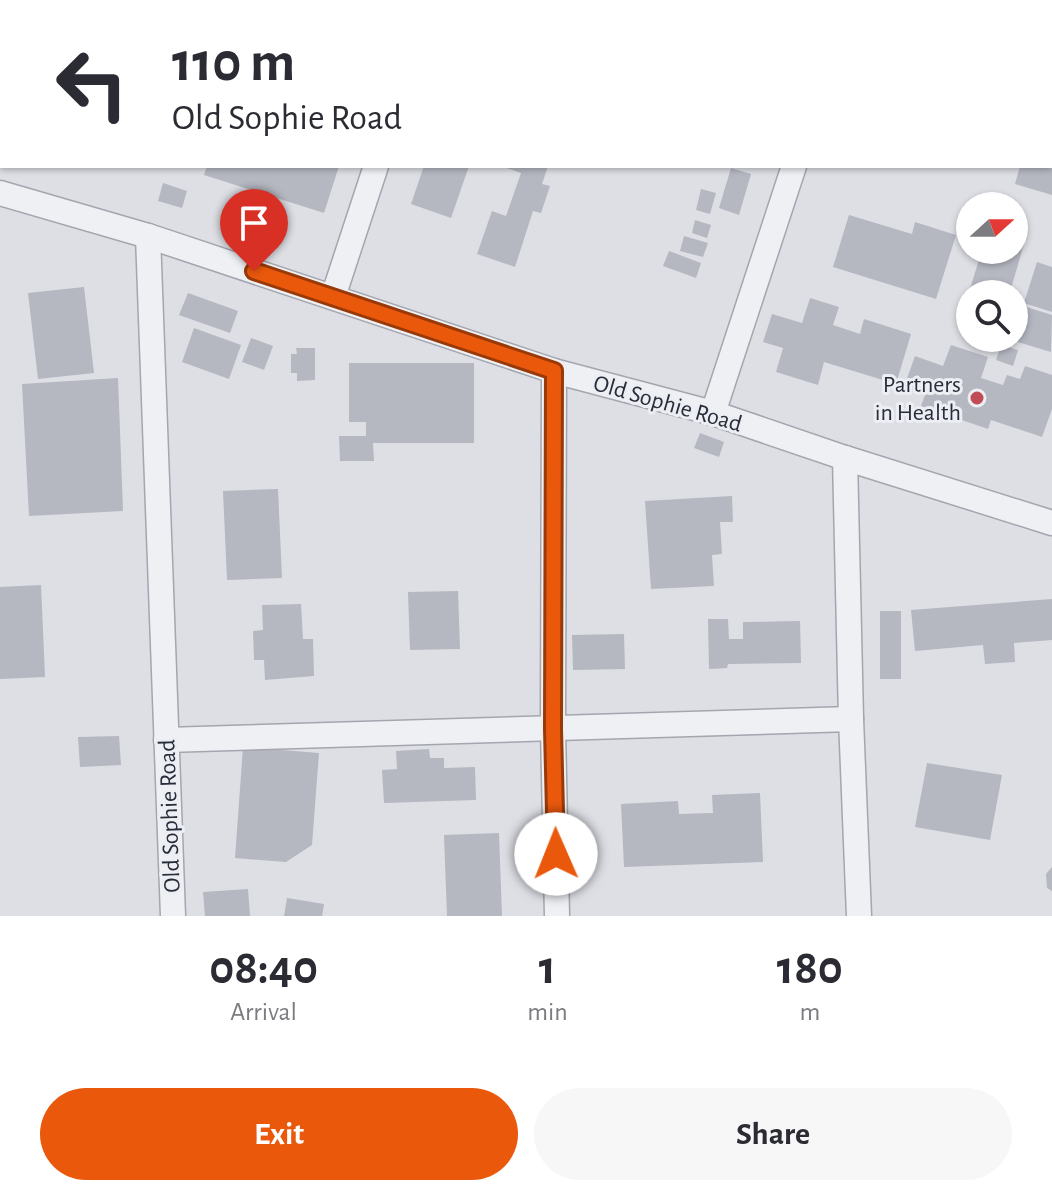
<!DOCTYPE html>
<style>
body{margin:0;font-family:"Alegreya Sans",sans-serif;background:#f7f7f7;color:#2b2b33;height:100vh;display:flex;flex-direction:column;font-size:30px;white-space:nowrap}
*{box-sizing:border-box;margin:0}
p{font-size:26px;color:#7c7c81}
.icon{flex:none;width:44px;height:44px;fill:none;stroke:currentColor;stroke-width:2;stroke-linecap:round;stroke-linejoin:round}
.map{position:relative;height:916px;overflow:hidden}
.drawer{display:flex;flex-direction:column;background:#fff;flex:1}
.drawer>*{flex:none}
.top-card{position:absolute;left:0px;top:0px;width:1052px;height:168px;box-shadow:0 2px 6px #0004;background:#fff;color:#2b2b33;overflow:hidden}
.needle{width:52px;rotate:69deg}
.buttons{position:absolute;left:956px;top:192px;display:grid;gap:16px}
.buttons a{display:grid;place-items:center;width:72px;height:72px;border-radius:50%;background:#fff;box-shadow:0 2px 6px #0004;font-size:40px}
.pin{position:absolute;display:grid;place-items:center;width:68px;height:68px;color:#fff;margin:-82px -34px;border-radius:50% 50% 50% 0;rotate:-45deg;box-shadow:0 0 8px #0007}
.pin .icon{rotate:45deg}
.me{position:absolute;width:88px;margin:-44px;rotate:359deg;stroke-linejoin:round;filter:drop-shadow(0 0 6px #0008)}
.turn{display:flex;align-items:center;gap:28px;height:168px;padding:0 40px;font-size:36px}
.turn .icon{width:104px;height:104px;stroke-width:2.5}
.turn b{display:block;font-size:56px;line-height:68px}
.eta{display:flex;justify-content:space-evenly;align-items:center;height:136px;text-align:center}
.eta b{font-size:48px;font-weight:700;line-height:56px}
.action{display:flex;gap:16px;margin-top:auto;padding:16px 40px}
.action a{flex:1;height:92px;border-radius:48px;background:#ea580c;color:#fff;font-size:32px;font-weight:700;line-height:92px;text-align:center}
.action a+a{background:#f7f7f7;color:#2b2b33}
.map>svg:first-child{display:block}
</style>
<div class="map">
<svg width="1052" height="916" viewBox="0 0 1052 916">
<rect width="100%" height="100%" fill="#dddfe5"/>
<g fill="#b5b8c1">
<path d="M207,166H339L324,213L204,175Z"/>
<path d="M424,166H469L451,218L411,204Z"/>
<path d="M501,166H548L542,184L550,186L541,213L533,211L515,267L477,254L492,211L506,216L521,173Z"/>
<path d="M1020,166H1052V195L1015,184Z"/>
<path d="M731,168L751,174L739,215L719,208Z"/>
<path d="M163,183L187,191L182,208L158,201Z"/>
<path d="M701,189L716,193L710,214L696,210Z"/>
<path d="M849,215L912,234L915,222L956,235L936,299L833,267Z"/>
<path d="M695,220L711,225L707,238L692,233Z"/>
<path d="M684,236L708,243L703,257L680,251Z"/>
<path d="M1014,241L1024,244L1010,292L1000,289L998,294H970V307L965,305L982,250H1014Z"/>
<path d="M669,251L701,263L696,278L663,266Z"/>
<path d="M1037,262L1052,267V312L1024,303Z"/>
<path d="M84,287L94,373L38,379L28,293Z"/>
<path d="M188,293L238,311L230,333L179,315Z"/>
<path d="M810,298L839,307L833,325L860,334L864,319L911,334L896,384L824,362L818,385L776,372L783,348L763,342L772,314L802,323Z"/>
<path d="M1014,303L1052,315L1051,352L1008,339L1014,338Z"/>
<path d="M194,328L241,345L229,379L182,362Z"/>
<path d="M251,338L273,346L264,370L242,362Z"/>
<path d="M951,345L988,357L981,378L1003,385L1007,375L1020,379L1025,366L1052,375V409L1042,437L991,420L988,429L921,406L925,395L904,387L915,356L943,366Z"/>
<path d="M1001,345L1018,350L1013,366L996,360Z"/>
<path d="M296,348H315V380L297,381V373H291V354H297Z"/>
<path d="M349,363H474V443H373L374,461H340L339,436H366V422H349Z"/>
<path d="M118,378L123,511L29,516L22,384Z"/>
<path d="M700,433L724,442L719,457L694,448Z"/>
<path d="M278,489L282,578L227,580L223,491Z"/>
<path d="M732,496L733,522H720L722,554L712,555L714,586L651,589L645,501Z"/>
<path d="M41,585L45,677L0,679V587Z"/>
<path d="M458,591L460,649L410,650L408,592Z"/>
<path d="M1052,599V640L1014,643L1015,662L985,664L983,645L915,651L911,610Z"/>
<path d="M301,604L303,639H313L314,676L265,680L264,660H254L253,631L263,630L262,605Z"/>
<rect x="880" y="611" width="21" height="68"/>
<path d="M708,619H728L729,639H743V622L800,621L801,663L728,664L727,668L709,669Z"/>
<path d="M624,634L625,669L573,670L572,635Z"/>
<path d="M119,736L121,765L80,767L78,737Z"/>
<path d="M243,747L319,753L312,845L286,862L235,858Z"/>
<path d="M429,749L430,758H444V768L475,767L476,800L384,803L382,770L397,769L396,751Z"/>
<path d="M927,763L1002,775L990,840L915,827Z"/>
<path d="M760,793L763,862L624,867L621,804L678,801L679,814L713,813L712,795Z"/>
<path d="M499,833L502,916H447L444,835Z"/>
<path d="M1052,867V891L1047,888L1046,874Z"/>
<path d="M248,889L250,916H205L203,892Z"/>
<path d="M287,898L324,904L322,916H284Z"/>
</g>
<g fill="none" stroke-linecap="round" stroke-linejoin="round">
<g stroke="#a3a6ae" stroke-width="27">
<g id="minor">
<path d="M307,0L317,2"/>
<path d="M40,2L41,0"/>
<path d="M422,2L423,0"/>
<path d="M847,2L848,0"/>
<path d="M0,127L2,121"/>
<path d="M0,193L148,236L554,371L713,413L845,458L1052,523"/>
<path d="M148,236L173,916"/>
<path d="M333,297L376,166"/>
<path d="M554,371L553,729L557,916"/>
<path d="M713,413L794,166"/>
<path d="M845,458L851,719L859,916"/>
<path d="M166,740L851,719"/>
</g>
</g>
<use href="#minor" stroke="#eff0f4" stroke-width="24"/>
</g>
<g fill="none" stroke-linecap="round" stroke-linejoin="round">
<g stroke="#983908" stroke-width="20">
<path id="route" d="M254,271L554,371L553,729L556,854"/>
</g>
<use href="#route" stroke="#ea580c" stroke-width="14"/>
</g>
<circle fill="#c04c55" stroke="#eceef3" stroke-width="3" cx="977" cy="398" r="8"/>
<g text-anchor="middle" stroke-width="6" stroke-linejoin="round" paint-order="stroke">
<g font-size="24" fill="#282d3a" stroke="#eceef3" text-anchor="end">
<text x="961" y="392">Partners<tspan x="961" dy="28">in Health</tspan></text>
</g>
<g font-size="24" fill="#282d3a" stroke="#eceef3">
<text transform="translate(668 403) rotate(16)" y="8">Old Sophie Road</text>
<text transform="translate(169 816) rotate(-92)" y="8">Old Sophie Road</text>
</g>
</g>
</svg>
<div class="buttons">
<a><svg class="needle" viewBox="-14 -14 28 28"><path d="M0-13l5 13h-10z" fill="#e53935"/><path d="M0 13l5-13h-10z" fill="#7c7c81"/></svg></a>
<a><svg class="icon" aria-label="search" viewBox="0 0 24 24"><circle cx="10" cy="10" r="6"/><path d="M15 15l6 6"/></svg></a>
</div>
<div class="pin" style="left:254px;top:271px;background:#d93025"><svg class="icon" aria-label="arrive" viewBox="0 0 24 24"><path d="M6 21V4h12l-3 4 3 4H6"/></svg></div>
<svg class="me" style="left:556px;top:854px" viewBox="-20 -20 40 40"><circle r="19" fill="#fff"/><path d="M0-13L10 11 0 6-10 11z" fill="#ea580c"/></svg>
<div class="top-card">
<div class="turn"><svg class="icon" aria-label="left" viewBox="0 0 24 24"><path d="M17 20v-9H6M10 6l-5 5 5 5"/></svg><div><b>110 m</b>Old Sophie Road</div></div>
</div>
</div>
<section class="drawer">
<div class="eta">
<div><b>08:40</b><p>Arrival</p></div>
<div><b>1</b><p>min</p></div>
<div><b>180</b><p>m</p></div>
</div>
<div class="action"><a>Exit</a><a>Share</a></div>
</section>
